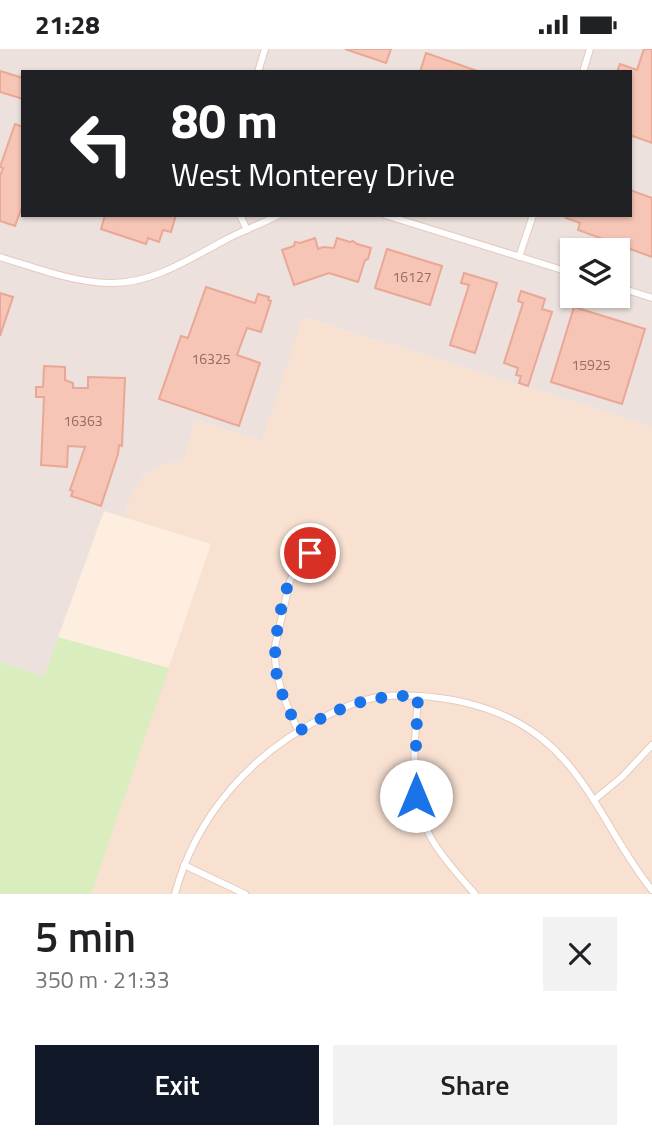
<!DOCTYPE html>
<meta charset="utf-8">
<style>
body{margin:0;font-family:"Titillium Web",sans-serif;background:#f2f2f2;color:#202124;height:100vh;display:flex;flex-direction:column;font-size:26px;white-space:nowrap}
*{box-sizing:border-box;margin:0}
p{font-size:23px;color:#757577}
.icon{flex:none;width:38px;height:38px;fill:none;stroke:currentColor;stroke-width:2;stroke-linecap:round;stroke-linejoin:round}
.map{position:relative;height:845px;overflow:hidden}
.drawer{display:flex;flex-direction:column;background:#fff;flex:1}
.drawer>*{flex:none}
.banner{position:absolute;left:21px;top:21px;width:611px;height:147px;border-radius:0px;box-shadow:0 2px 5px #0004;background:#202124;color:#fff;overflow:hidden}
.tools{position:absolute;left:560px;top:189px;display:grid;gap:14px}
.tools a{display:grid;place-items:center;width:70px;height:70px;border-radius:0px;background:#fff;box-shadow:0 2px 5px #0004;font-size:35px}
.pin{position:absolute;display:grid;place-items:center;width:60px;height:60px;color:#fff;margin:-30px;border:4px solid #fff;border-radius:50%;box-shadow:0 2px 7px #0007}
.me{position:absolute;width:77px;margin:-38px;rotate:0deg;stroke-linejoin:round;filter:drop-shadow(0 0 5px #0008)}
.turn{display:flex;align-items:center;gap:24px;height:147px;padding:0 35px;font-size:32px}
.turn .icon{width:91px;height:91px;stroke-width:2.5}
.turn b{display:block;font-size:49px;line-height:60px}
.round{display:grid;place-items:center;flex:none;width:74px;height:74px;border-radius:0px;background:#f2f2f2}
.head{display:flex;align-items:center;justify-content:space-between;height:119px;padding:0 35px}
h1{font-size:42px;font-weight:600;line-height:52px}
.primary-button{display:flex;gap:14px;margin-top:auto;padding:14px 35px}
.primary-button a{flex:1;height:80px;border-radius:0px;background:#111827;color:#fff;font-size:28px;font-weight:600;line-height:80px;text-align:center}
.primary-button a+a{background:#f2f2f2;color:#202124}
.status{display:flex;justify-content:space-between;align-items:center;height:49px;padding:0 35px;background:#fff;direction:ltr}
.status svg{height:19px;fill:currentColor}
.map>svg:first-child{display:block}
</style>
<div class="status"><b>21:28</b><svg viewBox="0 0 49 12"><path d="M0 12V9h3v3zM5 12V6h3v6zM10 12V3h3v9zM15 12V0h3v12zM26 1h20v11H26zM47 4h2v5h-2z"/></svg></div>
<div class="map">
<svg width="652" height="845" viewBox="0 0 652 845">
<rect width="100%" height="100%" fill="#feeee0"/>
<path fill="#f8e1d1" d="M302,268L652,378V845H91L211,495L123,468L134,441L144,426L159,417L179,412L185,407L196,371L262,392Z"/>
<path fill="#ece1dc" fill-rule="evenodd" d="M0,0H652V378L303,268L262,392L196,371L185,407L179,412L159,417L144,426L134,441L123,468L104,462L44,627L0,613ZM23,23H630V166H23ZM572,201H618V247H572Z"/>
<path fill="#d9edbe" d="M58,588L169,619L91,845H0V613L44,627Z"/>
<g fill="#f6c5b6" stroke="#eaa795" stroke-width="2">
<path d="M345,0H391L386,14Z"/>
<path d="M644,0H652V94L630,86V23H617L620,15L637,21Z"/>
<path d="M426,4L480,23H420Z"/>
<path d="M0,22L23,29V50L0,43Z"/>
<path d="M15,75L23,78V155L15,177L0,172V127L3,119L0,118Z"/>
<path d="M630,141L652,149V208L578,181L580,174L566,169L567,166H630Z"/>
<path d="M105,166H176L171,183L163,181L159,193L148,189L146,195L101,180Z"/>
<path d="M315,189L318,200L323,198L334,199L337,189L350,193L353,192L357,195L371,199L368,210L365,211L358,233L329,224L294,236L282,201L294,197L295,193L300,194Z"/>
<path d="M387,200L442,217L430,256L375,239Z"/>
<path d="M464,224L497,234L475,304L450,296L469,236L461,234Z"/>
<path d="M206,238L255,254L258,245L269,248L268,251L271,252L261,283L247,279L237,306L260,314L239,377L159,350L181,287L188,289Z"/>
<path d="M521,242L545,250L542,260L552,263L528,337L519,334L521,327L516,326L518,319L504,314L523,254L518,252Z"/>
<path d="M0,244L13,248L0,287Z"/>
<path d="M574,258L645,280L622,355L551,333Z"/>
<path d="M44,317L65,318V331L73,334V339H88V328L125,329L122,397L119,396L118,405L101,457L71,447L73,442L70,441L85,398L68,397L67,418L41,416L44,348H36V338H43Z"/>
</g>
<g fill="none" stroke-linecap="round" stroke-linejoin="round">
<g stroke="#e5cabe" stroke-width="8">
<g id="minor">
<path d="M258,23L265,0"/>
<path d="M583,23L590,0"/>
<path d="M240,166L247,181"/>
<path d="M385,166L572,224"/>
<path d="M0,208C36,219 72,233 110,234C152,235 189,210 225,191C242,182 261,175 279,166"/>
<path d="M519,208L533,166"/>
<path d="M618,238L652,249"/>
<path d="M418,647C415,698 406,749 434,794C446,813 461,829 475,845"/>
<path d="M299,683C286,655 273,628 275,597L290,532L297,518L310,504"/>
<path d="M594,751L622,728L652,696"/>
<path d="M184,816L245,845"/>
<path d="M175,845C196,766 252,704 324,668C342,659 359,651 379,648C403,645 429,647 453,651C485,657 514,668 540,688C591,728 612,792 652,841"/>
</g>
</g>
<use href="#minor" stroke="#fff" stroke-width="6"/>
</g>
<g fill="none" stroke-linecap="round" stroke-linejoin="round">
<path stroke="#1a73e8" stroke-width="12" stroke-dasharray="0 21.6" d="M310,504C305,509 299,514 295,520C282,543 272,596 276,621C279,643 290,663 299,682C339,658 370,645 418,647L416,693V747"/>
</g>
<g text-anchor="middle" stroke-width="7" stroke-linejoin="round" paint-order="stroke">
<g font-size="14" fill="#976c61">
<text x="412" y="233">16127</text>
<text x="211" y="315">16325</text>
<text x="591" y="321">15925</text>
<text x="83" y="377">16363</text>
</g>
</g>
</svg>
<div class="tools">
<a><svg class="icon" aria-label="layers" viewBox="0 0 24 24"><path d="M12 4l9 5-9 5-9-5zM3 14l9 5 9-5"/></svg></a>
</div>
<div class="pin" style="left:310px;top:504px;background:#d93025"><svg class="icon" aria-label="arrive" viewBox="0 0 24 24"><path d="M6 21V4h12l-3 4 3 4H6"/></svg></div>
<svg class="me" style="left:416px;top:747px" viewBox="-20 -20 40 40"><circle r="19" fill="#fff"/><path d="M0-13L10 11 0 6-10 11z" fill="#1a73e8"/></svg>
<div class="banner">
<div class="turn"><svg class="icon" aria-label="left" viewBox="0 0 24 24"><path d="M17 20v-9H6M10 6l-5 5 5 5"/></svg><div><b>80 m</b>West Monterey Drive</div></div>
</div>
</div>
<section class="drawer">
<div class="head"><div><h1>5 min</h1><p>350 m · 21:33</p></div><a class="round"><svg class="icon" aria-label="close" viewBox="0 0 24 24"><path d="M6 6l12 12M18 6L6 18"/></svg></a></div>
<div class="primary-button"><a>Exit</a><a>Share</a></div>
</section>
